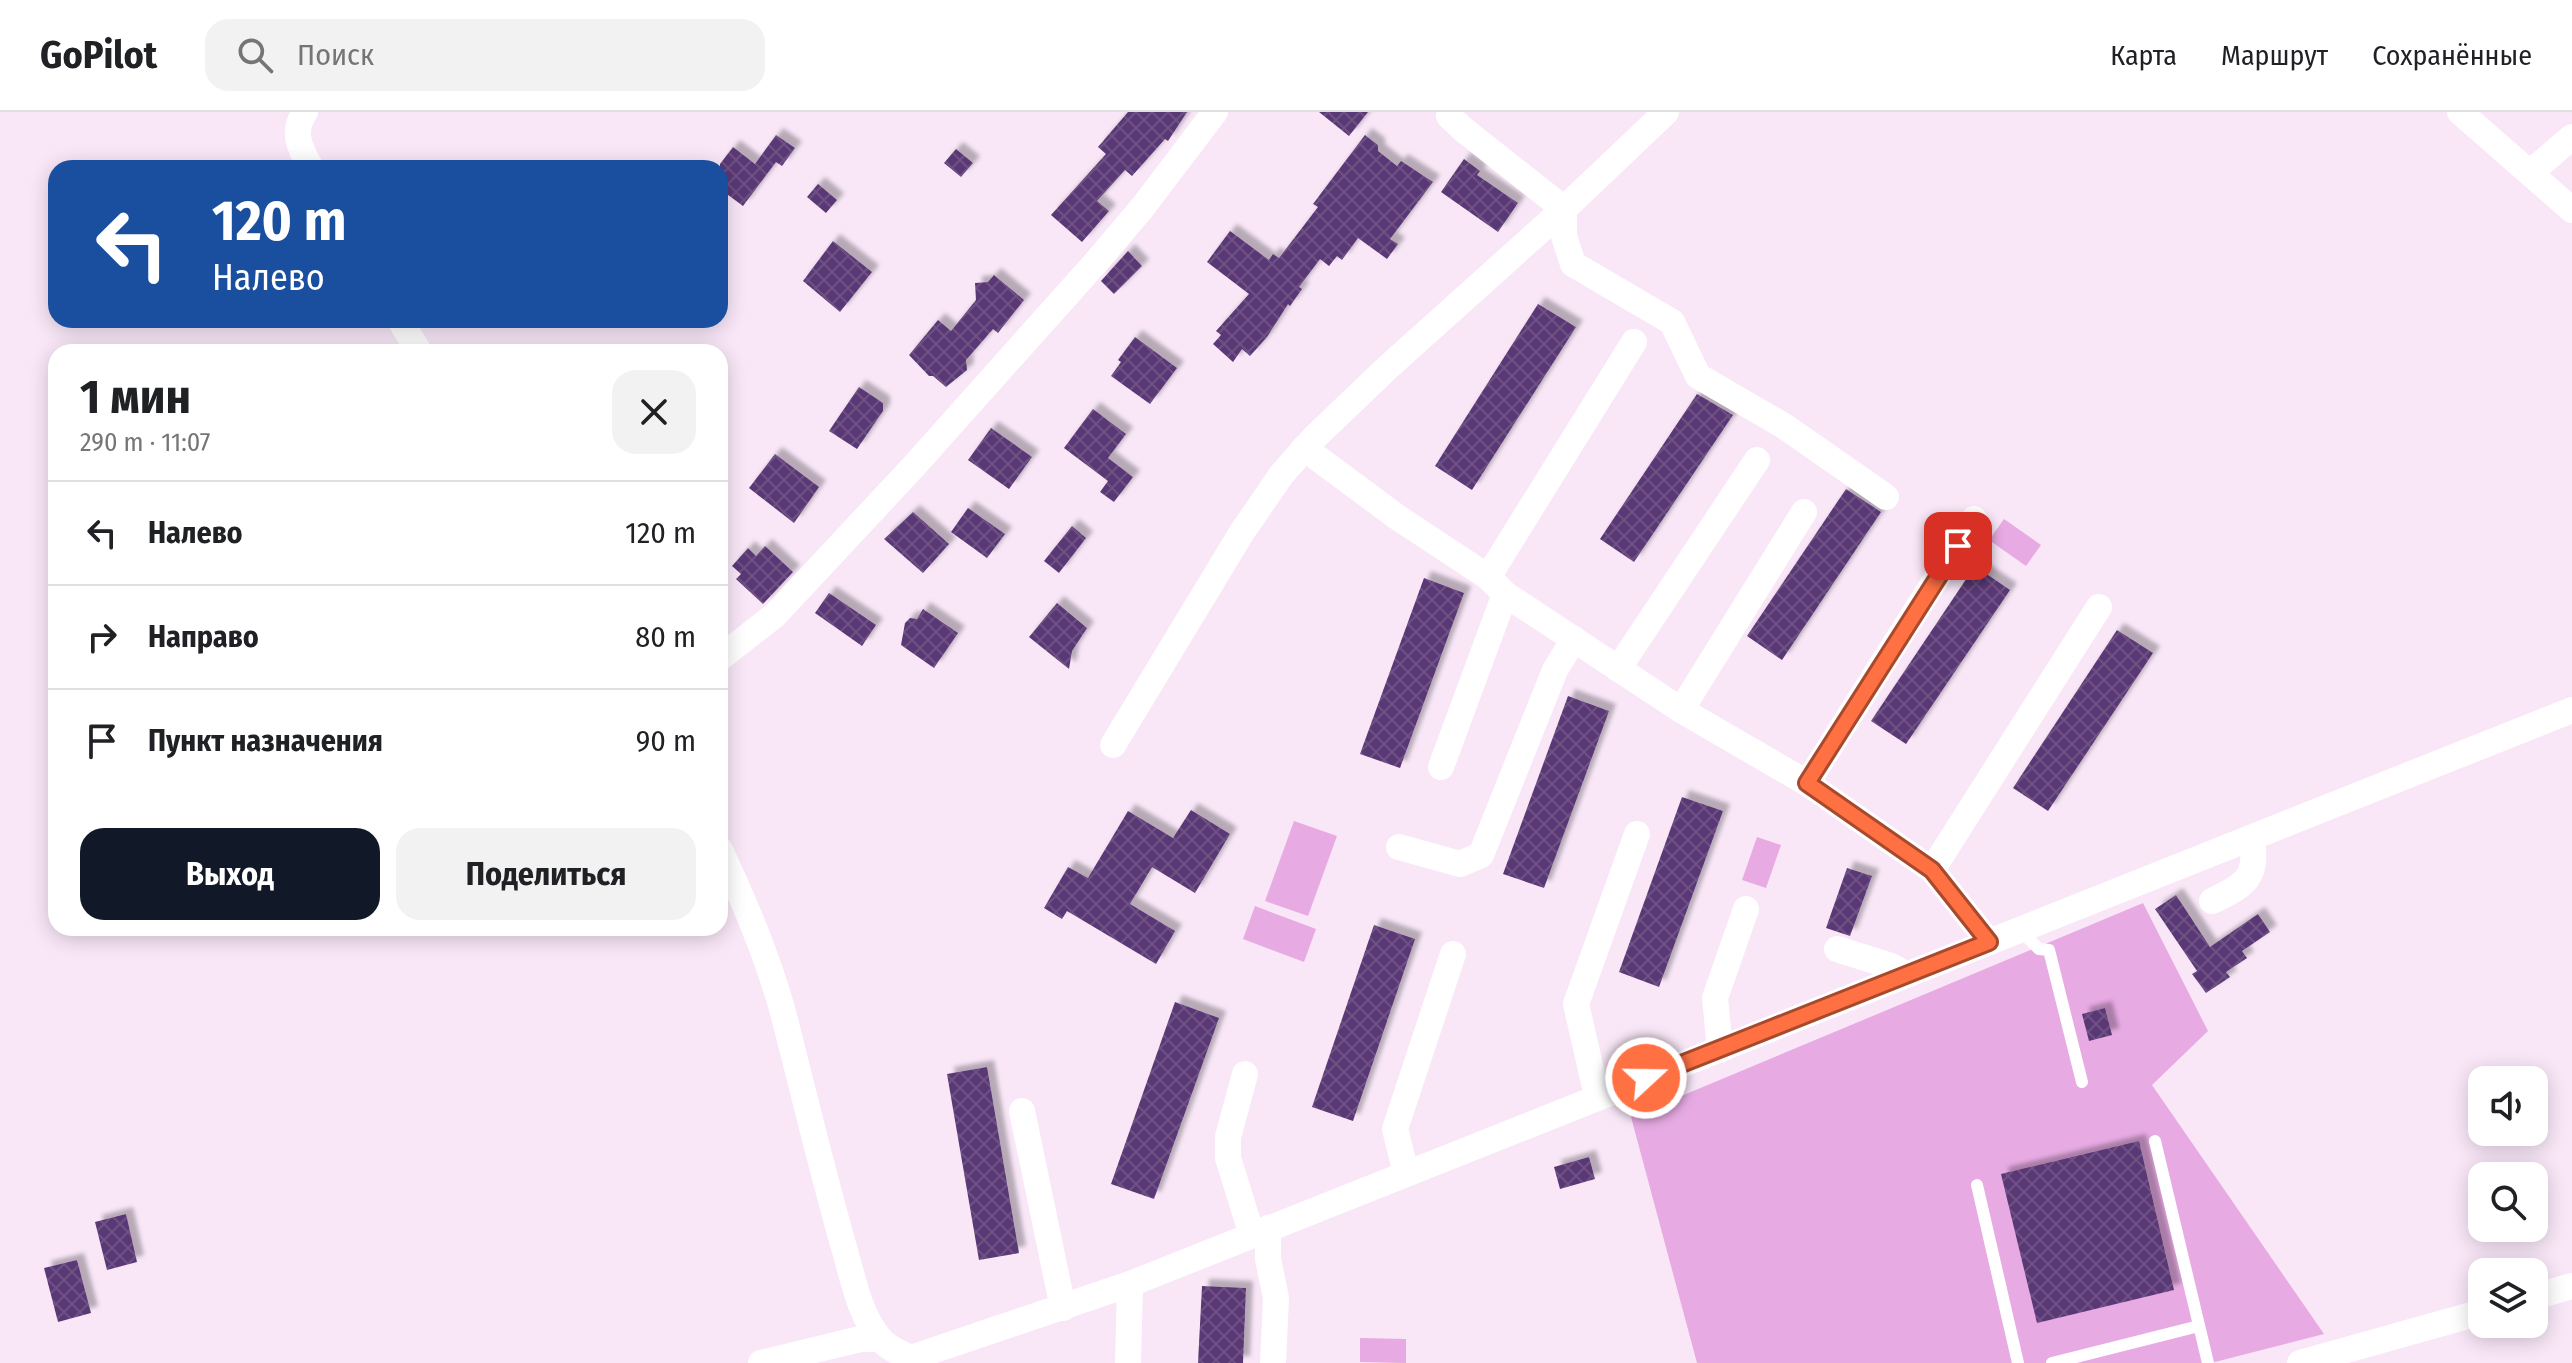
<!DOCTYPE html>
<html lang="ru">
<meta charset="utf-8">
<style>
body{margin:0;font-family:"Fira Sans Condensed",sans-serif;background:#f2f2f2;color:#202124;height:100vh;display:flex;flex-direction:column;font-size:30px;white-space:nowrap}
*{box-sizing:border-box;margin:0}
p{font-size:26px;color:#757577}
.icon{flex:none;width:44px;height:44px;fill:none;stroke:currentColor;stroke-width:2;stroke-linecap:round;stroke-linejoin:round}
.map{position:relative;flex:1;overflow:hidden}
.details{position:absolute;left:48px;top:232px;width:680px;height:592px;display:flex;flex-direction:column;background:#fff;border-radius:24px;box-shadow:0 4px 20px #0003}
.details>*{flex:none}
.banner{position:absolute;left:48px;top:48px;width:680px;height:168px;border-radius:24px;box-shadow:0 4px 20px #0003;background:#1a4fa0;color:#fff;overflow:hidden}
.fabs{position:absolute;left:2468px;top:954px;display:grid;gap:16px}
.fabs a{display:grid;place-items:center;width:80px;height:80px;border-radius:16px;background:#fff;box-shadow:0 4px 20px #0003;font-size:40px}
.pin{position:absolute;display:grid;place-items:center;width:68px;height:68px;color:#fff;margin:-34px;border-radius:16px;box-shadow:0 4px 12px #0006}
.me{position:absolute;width:88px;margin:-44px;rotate:69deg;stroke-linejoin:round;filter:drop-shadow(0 0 6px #0008)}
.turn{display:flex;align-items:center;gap:28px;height:168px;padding:0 32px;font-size:36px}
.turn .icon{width:104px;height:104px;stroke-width:2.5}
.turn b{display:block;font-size:56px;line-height:68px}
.round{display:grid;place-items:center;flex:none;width:84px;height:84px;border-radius:24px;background:#f2f2f2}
.overview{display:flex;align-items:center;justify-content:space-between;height:136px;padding:0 32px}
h1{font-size:48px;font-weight:700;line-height:60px}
.action{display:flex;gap:16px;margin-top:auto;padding:16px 32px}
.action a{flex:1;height:92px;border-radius:24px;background:#111827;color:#fff;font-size:32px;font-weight:700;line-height:92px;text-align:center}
.action a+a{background:#f2f2f2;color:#202124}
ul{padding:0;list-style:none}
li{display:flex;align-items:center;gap:24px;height:104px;padding:0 32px;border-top:2px solid #e0e0e0}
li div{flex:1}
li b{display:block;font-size:30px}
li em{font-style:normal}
header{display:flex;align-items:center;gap:48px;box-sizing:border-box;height:112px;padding:0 40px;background:#fff;border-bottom:2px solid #e0e0e0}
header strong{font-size:38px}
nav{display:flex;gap:44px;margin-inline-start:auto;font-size:28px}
.search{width:560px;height:72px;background:#f2f2f2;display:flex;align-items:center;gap:20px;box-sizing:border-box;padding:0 28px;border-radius:24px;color:#757577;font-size:30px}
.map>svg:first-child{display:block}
</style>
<header>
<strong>GoPilot</strong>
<div class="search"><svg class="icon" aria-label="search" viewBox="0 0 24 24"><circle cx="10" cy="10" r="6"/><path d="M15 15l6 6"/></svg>Поиск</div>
<nav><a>Карта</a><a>Маршрут</a><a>Сохранённые</a></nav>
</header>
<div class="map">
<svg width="2572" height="1251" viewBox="0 0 2572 1251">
<defs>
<pattern id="building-cross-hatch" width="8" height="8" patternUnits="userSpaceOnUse" patternTransform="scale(2)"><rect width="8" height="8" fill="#5a3776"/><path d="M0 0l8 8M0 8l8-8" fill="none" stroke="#6d5183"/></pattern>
<filter id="shadow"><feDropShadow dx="7" dy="-7" stdDeviation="2" flood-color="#0004"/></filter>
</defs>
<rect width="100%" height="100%" fill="#f9e7f8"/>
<g fill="#e7aae3">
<path d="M2004,407L2041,433L2026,454L1989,428Z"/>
<path d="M1294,709L1337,724L1308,804L1265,789Z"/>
<path d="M1757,725L1781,733L1766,776L1742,768Z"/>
<path d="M2143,791L2208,919L2152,973L2324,1222L2211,1251H1697L1631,1005Z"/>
<path d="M1255,794L1316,817L1304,850L1243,827Z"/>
<path d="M1360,1226L1406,1227V1251L1360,1250Z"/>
</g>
<g fill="url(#building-cross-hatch)" filter="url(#shadow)">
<path d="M1128,0H1187L1168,29L1165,27L1132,64L1125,58L1097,89L1109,99L1082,130L1051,103L1106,42L1098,35Z"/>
<path d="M1319,0H1368L1349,24Z"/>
<path d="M776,23L795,36L782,54L776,50L743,94L720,77V52L733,35L755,52Z"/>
<path d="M1365,23L1378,33V39L1397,54L1401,49L1433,70L1390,127L1398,132L1387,147L1358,126L1342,148L1337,144L1329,154L1320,147L1299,175L1302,177L1290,194L1288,192L1267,225L1250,244L1242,237L1233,250L1213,232L1221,223L1216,219L1249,182L1207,150L1230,119L1269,148L1273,142L1279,146L1318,95L1313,92Z"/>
<path d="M956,37L973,51L961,65L944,51Z"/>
<path d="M1464,47L1480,59L1477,63L1518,91L1498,120L1441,80Z"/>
<path d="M818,72L837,88L826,101L807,85Z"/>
<path d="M833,129L872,160L840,200L803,169Z"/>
<path d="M1128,139L1142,154L1114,182L1101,169Z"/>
<path d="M994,163L1024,188L998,221L993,217L966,248L967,258L946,275L933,264H929L909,243L938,208L951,219L976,188L975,171L988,170Z"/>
<path d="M1538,192L1576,215L1472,378L1435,354Z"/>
<path d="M1135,225L1177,256L1150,292L1111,264L1121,250L1118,248Z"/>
<path d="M859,275L883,291V299L857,337L829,319Z"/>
<path d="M1697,282L1733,303L1634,450L1600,427Z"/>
<path d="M1093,297L1126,322L1108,346L1133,365L1114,390L1100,380L1108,369L1064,336Z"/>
<path d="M991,316L1032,345L1009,377L968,348Z"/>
<path d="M775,342L819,375L794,411L749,376Z"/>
<path d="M1846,377L1881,400L1782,548L1747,524Z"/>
<path d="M968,396L1005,422L987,446L951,420Z"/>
<path d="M913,400L949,432L923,461L884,427Z"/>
<path d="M1072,414L1086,426L1059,461L1044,449Z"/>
<path d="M765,434L793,460L763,492L736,467L741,462L732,454L748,436L756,444Z"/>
<path d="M1975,454L2010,478L1906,632L1871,609Z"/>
<path d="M1424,466L1464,481L1400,656L1360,642Z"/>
<path d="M829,481L876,513L862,534L815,501Z"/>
<path d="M1057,491L1087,516L1072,539L1069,557L1029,525Z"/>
<path d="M923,497L958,521L934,556L901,533L905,511L910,506L917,507Z"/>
<path d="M2117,518L2153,541L2048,699L2013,676Z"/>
<path d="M1568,584L1609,599L1544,776L1503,762Z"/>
<path d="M1682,685L1723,699L1659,875L1619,860Z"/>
<path d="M1191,698L1230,722L1195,781L1152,755L1130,792L1175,819L1156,852L1067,799L1062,807L1044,796L1068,755L1088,766L1128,699L1173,726Z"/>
<path d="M1847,756L1872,764L1850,824L1826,816Z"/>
<path d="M2176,783L2210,835L2258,802L2270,820L2242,839L2247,846L2226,860L2230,865L2206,881L2192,862L2197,859L2155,797Z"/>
<path d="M1374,813L1415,827L1353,1009L1312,995Z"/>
<path d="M1175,890L1219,906L1154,1087L1111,1072Z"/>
<path d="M2105,896L2112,923L2089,929L2082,902Z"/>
<path d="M987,955L1019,1141L979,1148L947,962Z"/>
<path d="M2139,1029L2174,1178L2037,1211L2001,1062Z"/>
<path d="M1589,1045L1595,1067L1560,1077L1554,1055Z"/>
<path d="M126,1102L137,1150L107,1158L95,1110Z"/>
<path d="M77,1148L91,1201L58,1210L44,1156Z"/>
<path d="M1202,1174L1246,1176L1243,1251H1198Z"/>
</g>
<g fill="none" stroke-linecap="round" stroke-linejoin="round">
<g stroke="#fff" stroke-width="12">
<path d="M2020,818L2039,837L2049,838L2082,970"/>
<path d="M2155,1029L2208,1251"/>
<path d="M1977,1073L2018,1251"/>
<path d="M2052,1251L2199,1214"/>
</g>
<g stroke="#fff" stroke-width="26">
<path d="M305,0C291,20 300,37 311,56"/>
<path d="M1451,0L1449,4L1464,18L1564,97V124L1573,152L1672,210L1698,264L1784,314L1886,385"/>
<path d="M2460,0L2572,98"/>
<path d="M2531,60L2572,25"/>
<path d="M400,208L419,240"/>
<path d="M1304,336L1397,405L1488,465L1505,482L1681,598L1807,671L1932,758L1989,830"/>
<path d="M1488,465L1634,230"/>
<path d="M720,546L775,503L914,354L1098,148L1142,96L1215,0"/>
<path d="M1618,557L1757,348"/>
<path d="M1681,598L1804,400"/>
<path d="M1113,633L1242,420L1282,362L1314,326L1386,257L1564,97L1666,0"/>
<path d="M1441,655L1505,482"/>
<path d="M1807,671L1974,407"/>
<path d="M1399,735L1460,752L1481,743L1555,558L1574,527"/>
<path d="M720,738C746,793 770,850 785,908C804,983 822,1058 843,1132C852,1162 859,1203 880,1227C889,1237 900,1241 911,1246"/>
<path d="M1932,758L2099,495"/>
<path d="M2212,789C2244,774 2260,765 2251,726"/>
<path d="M1837,837L1891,854L1907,863"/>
<path d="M1720,938L1715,886L1746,797"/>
<path d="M1245,962L1228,1025V1046L1252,1123"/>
<path d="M1597,984L1576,892L1637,722"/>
<path d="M1022,999L1063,1196"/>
<path d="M1406,1061L1395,1017L1453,842"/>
<path d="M1268,1116V1147L1276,1186L1273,1251"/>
<path d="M2534,1185L2572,1174"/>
<path d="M761,1251L860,1227H880"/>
<path d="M907,1251L911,1246L1130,1172L2572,598"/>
<path d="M1128,1251L1130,1172"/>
<path d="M2300,1251L2482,1200"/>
</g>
</g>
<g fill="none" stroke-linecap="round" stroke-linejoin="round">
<g stroke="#a6492c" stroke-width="20">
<path id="route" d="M1646,966L1989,830L1932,758L1807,671L1958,434"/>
</g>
<use href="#route" stroke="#ff7043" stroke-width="14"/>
</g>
</svg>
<div class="fabs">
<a><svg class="icon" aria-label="sound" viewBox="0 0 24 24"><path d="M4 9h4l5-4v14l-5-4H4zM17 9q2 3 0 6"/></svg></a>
<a><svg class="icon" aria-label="search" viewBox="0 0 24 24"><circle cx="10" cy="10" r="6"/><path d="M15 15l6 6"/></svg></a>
<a><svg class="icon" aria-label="layers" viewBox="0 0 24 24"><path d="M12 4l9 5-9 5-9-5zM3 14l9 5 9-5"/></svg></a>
</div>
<div class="pin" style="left:1958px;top:434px;background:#d93025"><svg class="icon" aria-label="arrive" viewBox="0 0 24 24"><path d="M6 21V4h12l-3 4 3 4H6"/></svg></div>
<svg class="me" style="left:1646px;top:966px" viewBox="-20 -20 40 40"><circle r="17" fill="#ff7043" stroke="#fff" stroke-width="3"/><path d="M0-11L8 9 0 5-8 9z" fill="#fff"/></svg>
<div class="banner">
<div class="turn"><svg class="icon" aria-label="left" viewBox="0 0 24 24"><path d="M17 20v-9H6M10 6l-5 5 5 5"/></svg><div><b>120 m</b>Налево</div></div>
</div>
<section class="details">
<div class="overview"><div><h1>1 мин</h1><p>290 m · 11:07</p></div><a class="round"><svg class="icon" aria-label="close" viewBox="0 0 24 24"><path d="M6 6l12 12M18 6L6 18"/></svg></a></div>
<ul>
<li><svg class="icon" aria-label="left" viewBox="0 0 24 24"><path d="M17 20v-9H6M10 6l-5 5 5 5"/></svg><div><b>Налево</b></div><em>120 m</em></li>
<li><svg class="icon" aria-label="right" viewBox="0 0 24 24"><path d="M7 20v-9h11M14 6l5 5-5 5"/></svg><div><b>Направо</b></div><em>80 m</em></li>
<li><svg class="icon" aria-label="arrive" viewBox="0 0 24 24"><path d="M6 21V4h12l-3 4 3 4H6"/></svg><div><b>Пункт назначения</b></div><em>90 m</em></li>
</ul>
<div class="action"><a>Выход</a><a>Поделиться</a></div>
</section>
</div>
